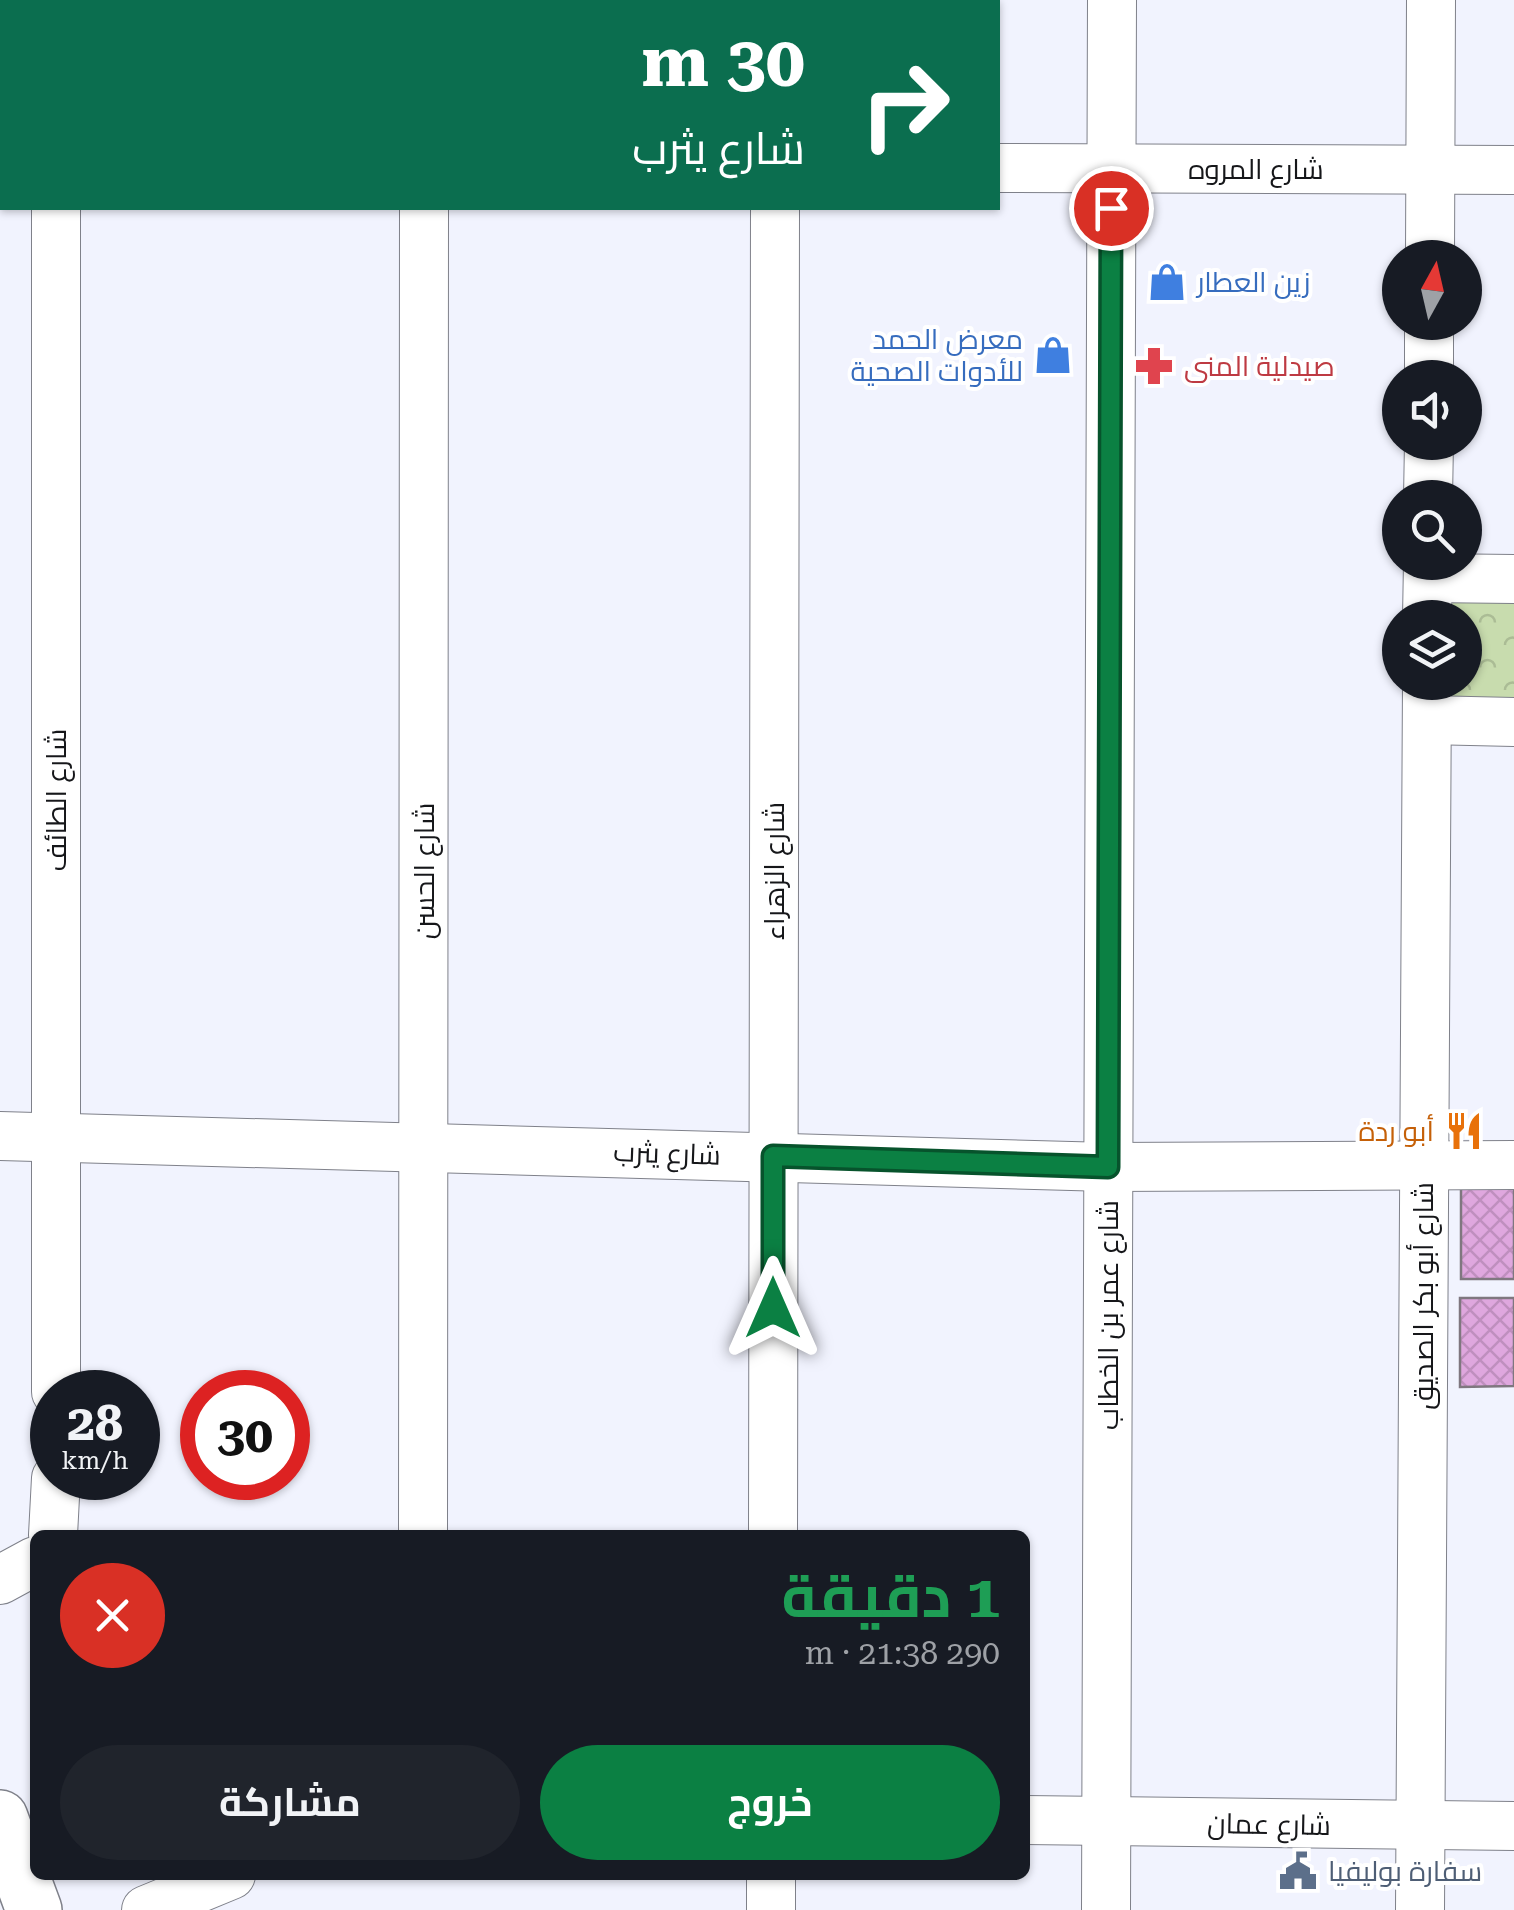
<!DOCTYPE html>
<html lang="ar">
<meta charset="utf-8">
<style>
body{margin:0;font-family:"Roboto Serif",Cairo,serif;background:#20242c;color:#f1f3f6;direction:rtl;height:100vh;display:flex;flex-direction:column;font-size:38px;white-space:nowrap}
*{box-sizing:border-box;margin:0}
p{font-size:32px;color:#9ea1a6}
.icon{flex:none;width:55px;height:55px;fill:none;stroke:currentColor;stroke-width:2;stroke-linecap:round;stroke-linejoin:round}
.map{position:relative;flex:1;overflow:hidden;direction:ltr}
.details{position:absolute;left:30px;top:1530px;width:1000px;height:350px;display:flex;flex-direction:column;background:#171b24;border-radius:15px;box-shadow:0 2px 8px #0004;direction:rtl}
.details>*{flex:none}
.hud{position:absolute;left:0px;top:0px;width:1000px;height:210px;box-shadow:0 2px 8px #0004;direction:rtl;background:#0b6e4f;color:#fff;overflow:hidden}
.needle{width:65px;rotate:8deg}
.buttons{position:absolute;left:1382px;top:240px;display:grid;gap:20px}
.buttons a{display:grid;place-items:center;width:100px;height:100px;border-radius:50%;background:#171b24;box-shadow:0 2px 8px #0004;font-size:50px}
.speed{position:absolute;left:30px;top:1370px;display:flex;gap:20px;font-size:50px;font-weight:700;text-align:center}
.speed>*{display:grid;place-content:center;width:130px;height:130px;border-radius:50%;background:#171b24;box-shadow:0 2px 8px #0004;line-height:1}
.speed small{font-size:25px;font-weight:400}
.speed .limit{border:15px solid #d22;background:#fff;color:#111}
.pin{position:absolute;display:grid;place-items:center;width:85px;height:85px;color:#fff;margin:-42px;border:5px solid #fff;border-radius:50%;box-shadow:0 2px 10px #0007}
.me{position:absolute;width:110px;margin:-55px;rotate:0deg;stroke-linejoin:round;filter:drop-shadow(0 0 8px #0008)}
.turn{display:flex;align-items:center;gap:35px;height:210px;padding:0 30px;font-size:45px}
.turn .icon{width:130px;height:130px;stroke-width:2.5}
.turn b{display:block;font-size:70px;line-height:85px}
.round{display:grid;place-items:center;flex:none;width:105px;height:105px;border-radius:52px;background:#20242c}
.head{display:flex;align-items:center;justify-content:space-between;height:170px;padding:0 30px}
h1{font-size:60px;font-weight:700;line-height:75px;color:#1e9e55}
.primary-button{display:flex;gap:20px;margin-top:auto;padding:20px 30px}
.primary-button a{flex:1;height:115px;border-radius:60px;background:#0b8043;color:#fff;font-size:40px;font-weight:700;line-height:115px;text-align:center}
.primary-button a+a{background:#20242c;color:#f1f3f6}
.map>svg:first-child{display:block}
</style>
<div class="map">
<svg width="1514" height="1910" viewBox="0 0 1514 1910">
<defs>
<pattern id="park-crowns" width="20" height="18" patternUnits="userSpaceOnUse" patternTransform="scale(2.5)"><rect width="20" height="18" fill="#c8dcae"/><path d="M2 6a3 3 0 1 1 6 0M12 15a3 3 0 1 1 6 0" fill="none" stroke="#abbc95"/></pattern>
<pattern id="building-cross-hatch" width="8" height="8" patternUnits="userSpaceOnUse" patternTransform="scale(2.5)"><rect width="8" height="8" fill="#dfa7de"/><path d="M0 0l8 8M0 8l8-8" fill="none" stroke="#bf8fbe"/></pattern>
</defs>
<rect width="100%" height="100%" fill="#f1f3fe"/>
<path fill="url(#park-crowns)" d="M1453,589L1514,590V710L1450,708V683L1465,682V618L1452,617Z"/>
<g fill="url(#building-cross-hatch)" stroke="#7f777f" stroke-width="2.5">
<rect x="1461" y="1176" width="53" height="103"/>
<path d="M1460,1298H1514V1386L1460,1387Z"/>
</g>
<g fill="none" stroke-linecap="round" stroke-linejoin="round">
<g stroke="#7f818a" stroke-width="50">
<g id="minor">
<path d="M56,0V2"/>
<path d="M774,0V2"/>
<path d="M424,2V0"/>
<path d="M0,163H2"/>
<path d="M998,168L1514,170"/>
<path d="M1430,258L1431,0"/>
<path d="M1429,378V322"/>
<path d="M1428,498L1429,442"/>
<path d="M1428,578L1514,579"/>
<path d="M1427,618L1428,562"/>
<path d="M1427,720L1514,722"/>
<path d="M0,1136L1108,1167L1514,1165"/>
<path d="M56,1392V208"/>
<path d="M53,1535L56,1478"/>
<path d="M423,1535L424,208"/>
<path d="M773,1535L775,208"/>
<path d="M0,1580L35,1561"/>
<path d="M1025,1820L1514,1826"/>
<path d="M146,1910L231,1875"/>
<path d="M771,1910V1875"/>
<path d="M1106,1910L1112,0"/>
<path d="M1420,1910L1427,682"/>
</g>
</g>
<g stroke="#7f818a" stroke-width="58">
<path id="major" d="M0,1818L34,1910"/>
</g>
<use href="#minor" stroke="#fff" stroke-width="48"/>
<use href="#major" stroke="#fff" stroke-width="55"/>
</g>
<g fill="none" stroke-linecap="round" stroke-linejoin="round">
<g stroke="#07532c" stroke-width="25">
<path id="route" d="M773,1308V1156L1108,1167L1111,208"/>
</g>
<use href="#route" stroke="#0b8043" stroke-width="18"/>
</g>
<defs>
<g id="shop-bare" transform="scale(3)"><path d="M-5-2.5h2.3a2.7 3.5 0 0 1 5.4 0H5L5.5 6h-11ZM-1.5-2.5h3a1.5 2.3 0 0 0-3 0Z" fill="#3f7fe0" stroke="#fff" stroke-width="2.5" paint-order="stroke"/></g>
<g id="pharmacy-bare" transform="scale(3)"><path d="M-2-6h4v4h4v4h-4v4h-4v-4h-4v-4h4Z" fill="#e0444e" stroke="#fff" stroke-width="2.5" paint-order="stroke"/></g>
<g id="restaurant-bare" transform="scale(3)"><path d="M-5-6h1v4h1v-4h1v4h1v-4h1v5L-1.5 .5V6h-2V.5L-5-1ZM5-6V6H3V1.5H1.5Q1.5-4 5-6Z" fill="#e8710a" stroke="#fff" stroke-width="2.5" paint-order="stroke"/></g>
<g id="civic-bare" transform="scale(3)"><path d="M-.6-6.5H3V-4.5H.6V-3L4-1V1h2V6H-6V1h2V-1L-.6-3ZM-1.2 2.5V6h2.4V2.5Z" fill="#5c6f8a" stroke="#fff" stroke-width="2.5" paint-order="stroke"/></g>
</defs>
<g fill-rule="evenodd">
<use href="#shop-bare" x="1167" y="282"/>
<use href="#shop-bare" x="1053" y="355"/>
<use href="#pharmacy-bare" x="1154" y="366"/>
<use href="#restaurant-bare" x="1464" y="1131"/>
<use href="#civic-bare" x="1298" y="1871"/>
</g>
<g text-anchor="middle" stroke-width="8" stroke-linejoin="round" paint-order="stroke">
<g font-size="28" fill="#16171a" stroke="#fff">
<text x="1256" y="179">شارع المروه</text>
<text transform="translate(56 800) rotate(-90)" y="10">شارع الطائف</text>
<text transform="translate(424 871) rotate(-90)" y="10">شارع الحسن</text>
<text transform="translate(774 871) rotate(-90)" y="10">شارع الزهراء</text>
<text transform="translate(667 1153) rotate(2)" y="10">شارع يثرب</text>
<text transform="translate(1423 1296) rotate(-90)" y="10">شارع أبو بكر الصديق</text>
<text transform="translate(1108 1315) rotate(-90)" y="10">شارع عمر بن الخطاب</text>
<text transform="translate(1269 1824) rotate(1)" y="10">شارع عمان</text>
</g>
<g font-size="28" fill="#366cbe" stroke="#fff" text-anchor="start">
<text x="1197" y="292">زين العطار</text>
<text x="1023" y="349" text-anchor="end">معرض الحمد<tspan x="1023" dy="32">للأدوات الصحية</tspan></text>
</g>
<g font-size="28" fill="#be3a42" stroke="#fff" text-anchor="start">
<text x="1184" y="376">صيدلية المنى</text>
</g>
<g font-size="28" fill="#c56008" stroke="#fff" text-anchor="end">
<text x="1434" y="1141">أبو ردة</text>
</g>
<g font-size="28" fill="#4e5e75" stroke="#fff" text-anchor="start">
<text x="1328" y="1881">سفارة بوليفيا</text>
</g>
</g>
</svg>
<div class="buttons">
<a><svg class="needle" viewBox="-14 -14 28 28"><path d="M0-13l5 13h-10z" fill="#e53935"/><path d="M0 13l5-13h-10z" fill="#9ea1a6"/></svg></a>
<a><svg class="icon" aria-label="sound" viewBox="0 0 24 24"><path d="M4 9h4l5-4v14l-5-4H4zM17 9q2 3 0 6"/></svg></a>
<a><svg class="icon" aria-label="search" viewBox="0 0 24 24"><circle cx="10" cy="10" r="6"/><path d="M15 15l6 6"/></svg></a>
<a><svg class="icon" aria-label="layers" viewBox="0 0 24 24"><path d="M12 4l9 5-9 5-9-5zM3 14l9 5 9-5"/></svg></a>
</div>
<div class="speed"><div>28<small>km/h</small></div><div class="limit">30</div></div>
<div class="pin" style="left:1111px;top:208px;background:#d93025"><svg class="icon" aria-label="arrive" viewBox="0 0 24 24"><path d="M6 21V4h12l-3 4 3 4H6"/></svg></div>
<svg class="me" style="left:773px;top:1308px" viewBox="-20 -20 40 40"><path d="M0-17L14 15 0 8-14 15z" fill="#0b8043" stroke="#fff" stroke-width="4"/></svg>
<div class="hud">
<div class="turn"><svg class="icon" aria-label="right" viewBox="0 0 24 24"><path d="M7 20v-9h11M14 6l5 5-5 5"/></svg><div><b>30 m</b>شارع يثرب</div></div>
</div>
<section class="details">
<div class="head"><div><h1>1 دقيقة</h1><p>290 m · 21:38</p></div><a class="round" style="background:#d93025;color:#fff"><svg class="icon" aria-label="close" viewBox="0 0 24 24"><path d="M6 6l12 12M18 6L6 18"/></svg></a></div>
<div class="primary-button"><a>خروج</a><a>مشاركة</a></div>
</section>
</div>
